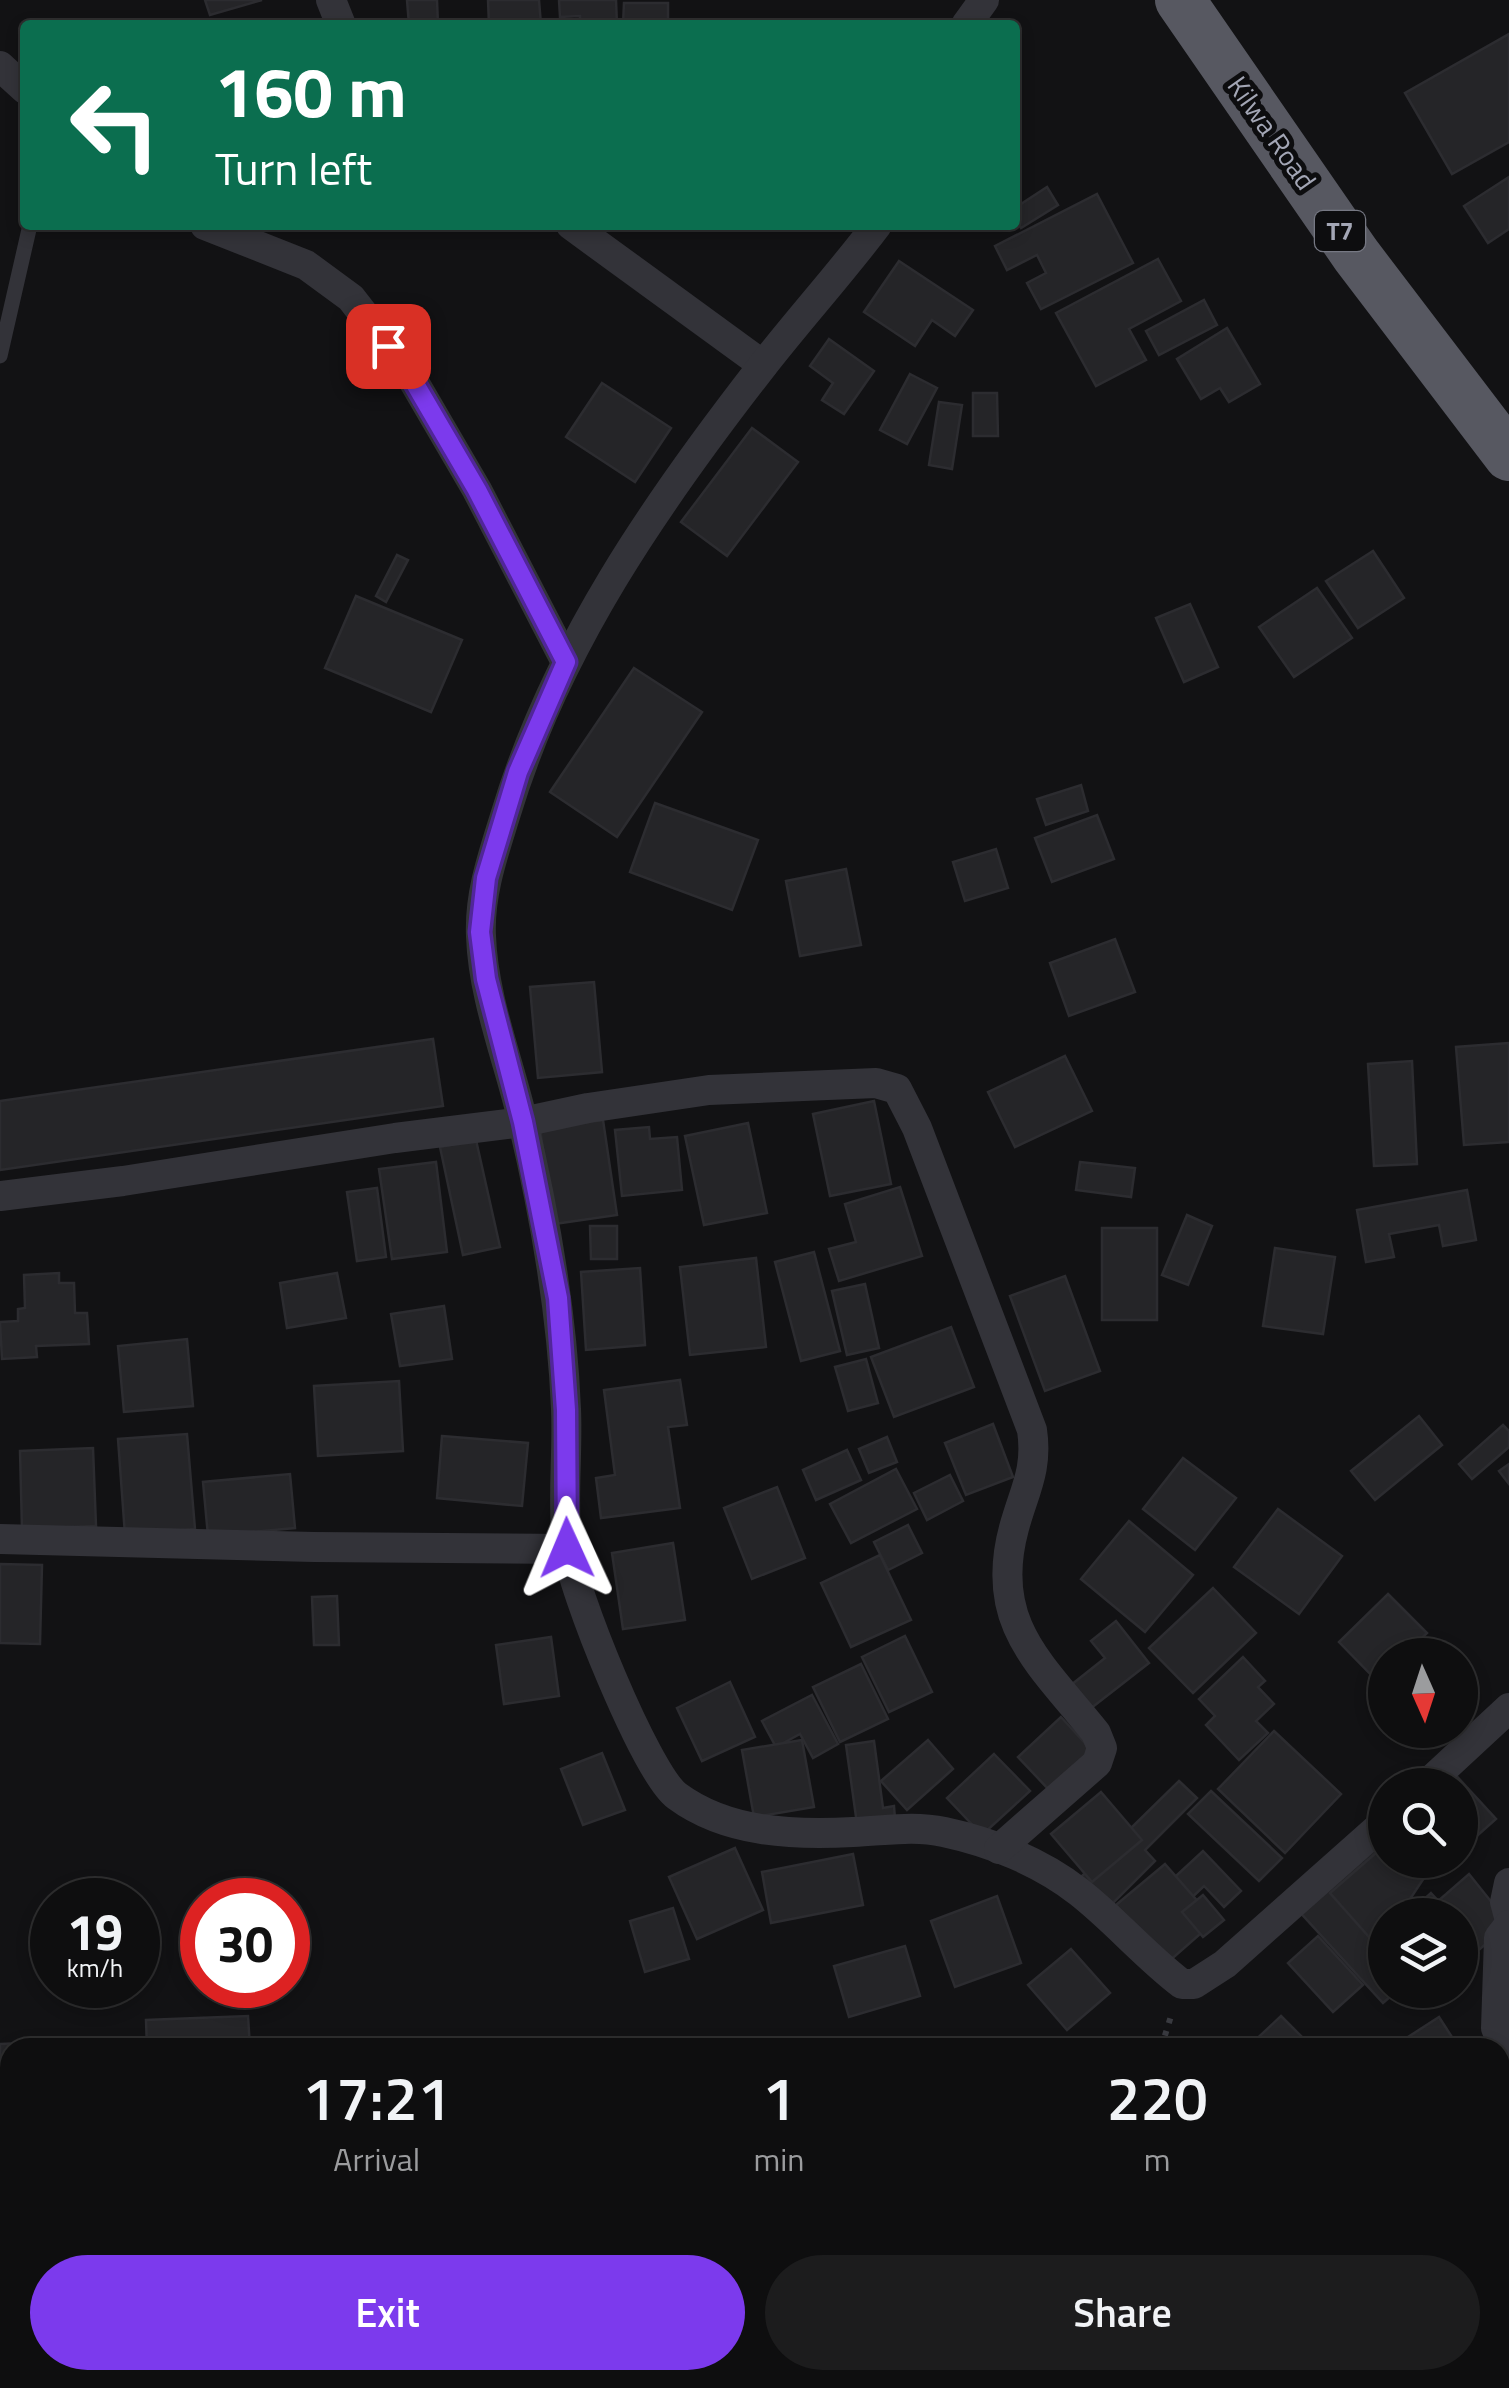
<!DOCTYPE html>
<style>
body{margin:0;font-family:"Titillium Web",sans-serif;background:#1c1c1d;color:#f1f3f6;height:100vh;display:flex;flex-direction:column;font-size:38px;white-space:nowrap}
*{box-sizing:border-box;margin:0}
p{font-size:32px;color:#9b9c9e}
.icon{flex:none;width:55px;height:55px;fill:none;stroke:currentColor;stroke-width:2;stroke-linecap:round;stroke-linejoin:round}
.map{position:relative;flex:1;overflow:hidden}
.details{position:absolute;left:0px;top:2038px;width:1510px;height:352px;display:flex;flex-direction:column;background:#0e0e0f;border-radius:30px 30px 0 0;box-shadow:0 5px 15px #0003,0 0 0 2px #2e2e2f}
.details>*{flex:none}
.banner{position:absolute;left:20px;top:20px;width:1000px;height:210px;border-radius:10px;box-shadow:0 5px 15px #0003,0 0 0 2px #2e2e2f;background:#0b6e4f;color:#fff;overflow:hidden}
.needle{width:65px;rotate:177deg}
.tools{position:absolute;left:1368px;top:1638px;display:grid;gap:20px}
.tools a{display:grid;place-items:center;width:110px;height:110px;border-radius:50%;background:#0e0e0f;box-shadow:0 5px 15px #0003,0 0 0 2px #2e2e2f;font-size:50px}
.speed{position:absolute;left:30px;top:1878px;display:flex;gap:20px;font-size:50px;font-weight:700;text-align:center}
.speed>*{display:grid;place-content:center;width:130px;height:130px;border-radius:50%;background:#0e0e0f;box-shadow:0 5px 15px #0003,0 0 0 2px #2e2e2f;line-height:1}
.speed small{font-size:25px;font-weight:400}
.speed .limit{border:15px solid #d22;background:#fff;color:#111}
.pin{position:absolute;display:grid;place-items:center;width:85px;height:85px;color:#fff;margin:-42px;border-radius:20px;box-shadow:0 5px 15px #0006}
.me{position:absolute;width:110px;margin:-55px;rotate:359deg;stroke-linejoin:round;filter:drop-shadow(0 0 8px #0008)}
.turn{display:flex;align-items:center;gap:35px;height:210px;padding:0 30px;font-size:45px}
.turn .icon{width:130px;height:130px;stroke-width:2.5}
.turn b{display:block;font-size:70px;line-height:85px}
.eta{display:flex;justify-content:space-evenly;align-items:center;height:170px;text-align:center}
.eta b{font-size:60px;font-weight:600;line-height:70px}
.button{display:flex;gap:20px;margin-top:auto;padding:20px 30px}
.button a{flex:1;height:115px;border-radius:60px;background:#7c3aed;color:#fff;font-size:40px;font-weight:600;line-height:115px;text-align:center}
.button a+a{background:#1c1c1d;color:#f1f3f6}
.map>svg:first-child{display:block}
</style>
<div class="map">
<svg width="1509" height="2388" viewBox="0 0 1509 2388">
<rect width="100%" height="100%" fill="#121214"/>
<g fill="#252528" stroke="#2c2c30" stroke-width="2.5">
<path d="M205,0H262L210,15Z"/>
<path d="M407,0H437L438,25H409Z"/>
<path d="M488,0H539L541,25H489Z"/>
<path d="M559,0H616L617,25H580V16L560,17Z"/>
<path d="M624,3H668V25H623Z"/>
<path d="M1509,34V142L1452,174L1405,93Z"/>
<path d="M1509,177V229L1488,243L1464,206Z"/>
<path d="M1047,187L1058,205L1021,228L1015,218V208Z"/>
<path d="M1097,194L1133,263L1041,309L1027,283L1046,273L1037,255L1007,270L995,246Z"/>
<path d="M1158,259L1181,301L1129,329L1146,360L1096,386L1056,313Z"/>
<path d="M899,261L973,310L955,336L932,320L915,346L864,312Z"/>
<path d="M1204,300L1217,325L1159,355L1146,331Z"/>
<path d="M1227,328L1260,384L1229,402L1220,388L1201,399L1177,359Z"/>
<path d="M829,339L874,371L844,414L822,400L833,383L810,366Z"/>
<path d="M910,374L937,388L907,444L880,430Z"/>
<path d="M602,383L671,428L635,482L566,437Z"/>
<path d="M973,393H997L998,436H973Z"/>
<path d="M939,402L962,405L952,469L929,465Z"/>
<path d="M752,428L798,462L727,556L681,522Z"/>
<path d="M1373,551L1404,598L1358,628L1326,581Z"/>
<path d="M397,555L408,560L386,602L376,596Z"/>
<path d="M1317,588L1352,638L1294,677L1259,627Z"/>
<path d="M356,596L462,640L431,712L325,668Z"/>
<path d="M1190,604L1218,667L1184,682L1156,618Z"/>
<path d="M634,668L702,712L617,837L550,792Z"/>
<path d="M1081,785L1088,811L1046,825L1037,799Z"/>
<path d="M655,803L758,840L732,910L630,872Z"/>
<path d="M1097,815L1114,859L1052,882L1035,838Z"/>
<path d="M996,849L1008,888L965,901L953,862Z"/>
<path d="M846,869L861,945L800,956L786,881Z"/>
<path d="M1115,939L1135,992L1069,1016L1050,963Z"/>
<path d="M594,982L602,1072L538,1078L530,987Z"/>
<path d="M433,1039L443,1106L0,1170V1101Z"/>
<path d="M1509,1043V1142L1464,1145L1456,1047Z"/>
<path d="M1065,1056L1092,1111L1015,1147L988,1092Z"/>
<path d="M1412,1061L1417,1164L1374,1166L1368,1064Z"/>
<path d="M874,1101L891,1184L830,1196L813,1114Z"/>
<path d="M603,1120L617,1215L554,1224L540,1129Z"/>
<path d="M748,1123L767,1213L704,1225L685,1136Z"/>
<path d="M649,1127L650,1139L677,1137L682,1190L622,1196L615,1130Z"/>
<path d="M476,1140L500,1247L463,1255L440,1147Z"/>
<path d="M436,1162L447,1252L392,1259L379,1169Z"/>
<path d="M1080,1162L1135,1168L1131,1197L1076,1190Z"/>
<path d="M900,1187L922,1256L839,1281L829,1249L856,1242L845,1204Z"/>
<path d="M377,1188L386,1257L357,1261L347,1192Z"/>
<path d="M1467,1190L1476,1240L1443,1246L1439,1225L1389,1234L1394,1257L1366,1262L1357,1210Z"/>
<path d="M1187,1215L1212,1226L1188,1285L1162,1275Z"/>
<path d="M590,1226H617V1259H591Z"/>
<rect x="1102" y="1228" width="55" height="92"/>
<path d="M1275,1248L1335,1257L1323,1334L1263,1326Z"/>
<path d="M814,1252L840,1351L801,1361L775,1262Z"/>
<path d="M756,1258L766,1347L690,1355L680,1267Z"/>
<path d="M640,1268L645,1345L586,1350L581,1272Z"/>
<path d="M59,1273V1283H74L75,1313H87L89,1344L36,1346L37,1357L2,1359L0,1322L18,1321V1309L25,1308L24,1275Z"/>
<path d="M337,1273L346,1318L287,1328L280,1283Z"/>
<path d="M1065,1276L1100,1371L1045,1391L1010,1296Z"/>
<path d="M865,1284L879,1348L847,1355L832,1291Z"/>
<path d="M444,1306L452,1359L400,1366L391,1314Z"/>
<path d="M951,1327L974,1387L894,1417L871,1357Z"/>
<path d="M187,1339L193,1406L124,1412L118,1346Z"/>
<path d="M866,1359L878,1403L848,1411L835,1367Z"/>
<path d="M680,1380L687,1425L668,1427L680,1508L601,1518L596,1478L615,1475L604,1390Z"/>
<path d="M399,1381L403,1451L318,1456L314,1386Z"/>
<path d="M1419,1416L1442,1445L1375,1500L1351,1471Z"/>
<path d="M993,1424L1013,1477L966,1495L945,1443Z"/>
<path d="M1503,1425L1509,1431V1447L1472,1479L1459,1464Z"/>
<path d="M187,1434L195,1529L125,1535L118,1439Z"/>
<path d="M442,1436L528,1443L522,1506L437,1498Z"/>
<path d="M887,1437L897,1462L869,1473L859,1449Z"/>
<path d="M93,1448L96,1526L22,1529L20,1451Z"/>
<path d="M847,1450L861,1480L816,1500L803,1470Z"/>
<path d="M1183,1458L1236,1498L1195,1550L1143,1509Z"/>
<path d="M1509,1464V1484L1499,1471Z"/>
<path d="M896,1469L917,1509L851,1543L830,1504Z"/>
<path d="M290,1474L295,1528L208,1536L203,1482Z"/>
<path d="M950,1475L963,1501L927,1520L914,1493Z"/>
<path d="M777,1487L805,1558L752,1579L724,1508Z"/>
<path d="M1278,1509L1342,1556L1299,1614L1234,1567Z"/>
<path d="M1129,1521L1193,1575L1145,1632L1081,1579Z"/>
<path d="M908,1525L922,1553L888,1570L874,1542Z"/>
<path d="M673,1543L685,1620L623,1629L612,1553Z"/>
<path d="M880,1555L911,1620L851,1647L821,1583Z"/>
<path d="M0,1564L42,1565L40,1644L0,1643Z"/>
<path d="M1213,1588L1256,1633L1193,1693L1149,1648Z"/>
<path d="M1388,1594L1427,1633L1405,1655H1385V1674L1378,1682L1339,1642Z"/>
<path d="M337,1596L339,1645H314L312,1597Z"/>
<path d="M1116,1621L1149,1663L1090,1709L1071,1685L1105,1658L1091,1641Z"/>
<path d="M905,1636L932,1692L889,1712L862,1657Z"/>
<path d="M551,1637L559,1696L504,1704L496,1645Z"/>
<path d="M1243,1657L1265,1681L1258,1687L1274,1704L1256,1721L1268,1733L1239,1760L1206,1725L1215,1716L1199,1699Z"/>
<path d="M861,1664L888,1719L840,1742L813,1687Z"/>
<path d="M730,1682L755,1737L702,1761L677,1708Z"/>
<path d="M812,1695L838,1744L813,1758L800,1734L776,1747L762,1721Z"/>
<path d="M1061,1717L1094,1753L1051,1792L1018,1757Z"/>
<path d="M1274,1731L1341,1794L1285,1853L1218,1789Z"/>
<path d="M802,1740L814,1807L754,1817L742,1750Z"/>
<path d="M928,1740L953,1769L907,1810L881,1781Z"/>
<path d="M874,1741L883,1808L894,1806L895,1819L857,1824L846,1745Z"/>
<path d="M602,1753L625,1810L583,1825L561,1769Z"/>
<path d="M994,1754L1030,1791L982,1835L947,1798Z"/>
<path d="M1451,1770L1496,1819L1460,1851V1785H1435Z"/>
<path d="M1179,1781L1197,1798L1145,1850L1155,1861L1109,1907L1080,1878Z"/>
<path d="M1211,1791L1282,1858L1259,1881L1188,1814Z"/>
<path d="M1101,1792L1142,1840L1092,1882L1051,1834Z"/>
<path d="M1374,1840L1385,1851V1860H1393L1401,1869L1356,1911L1374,1931L1385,1921V1990H1398L1383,2003L1297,1909Z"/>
<path d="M1385,1845V1860H1436L1406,1905L1414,1915H1385V1955L1330,1893Z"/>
<path d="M735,1848L763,1910L697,1939L669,1877Z"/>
<path d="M1203,1851L1241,1891L1224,1907L1204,1886L1183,1906L1164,1887Z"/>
<path d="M853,1854L863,1905L771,1923L762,1872Z"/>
<path d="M1165,1864L1215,1921L1167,1963L1116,1905Z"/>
<path d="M1469,1874L1509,1924L1460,1966V1915H1422Z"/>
<path d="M1431,1893L1451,1915H1392L1405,1904L1411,1911Z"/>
<path d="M1203,1895L1224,1920L1203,1937L1182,1912Z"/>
<path d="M997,1896L1021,1963L955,1987L931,1921Z"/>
<path d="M673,1908L689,1959L645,1972L630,1921Z"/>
<path d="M1318,1936L1363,1985L1333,2012L1288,1963Z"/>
<path d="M905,1946L920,1996L849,2017L834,1966Z"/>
<path d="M1071,1949L1110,1993L1067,2030L1028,1985Z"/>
<path d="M248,2016L250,2048H147L146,2020Z"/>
<path d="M1281,2016L1309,2044L1305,2048H1247Z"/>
<path d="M1439,2017L1459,2048H1391Z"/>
<path d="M99,2040L100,2048H10V2119L0,2120V2044Z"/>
<path d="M1508,2262L1509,2363L1503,2365L1500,2264Z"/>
<path d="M10,2374V2380H21L26,2388H0V2380Z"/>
<path d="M1132,2380L1135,2388H1108L1131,2380Z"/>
<path d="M1159,2380H1196L1198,2388H1161Z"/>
<path d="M1449,2380H1495L1498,2388H1452Z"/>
</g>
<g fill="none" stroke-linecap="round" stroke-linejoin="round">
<g stroke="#393a40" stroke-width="6" stroke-dasharray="5 8" stroke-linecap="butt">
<path d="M1161,2048L1172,2013"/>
<path d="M1051,2388V2380"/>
</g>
<path stroke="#333339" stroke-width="15" d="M0,356L30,225"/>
<g stroke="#333339" stroke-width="30">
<path d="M331,0L341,25"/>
<path d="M966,25L984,0"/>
<path d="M0,66L25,89"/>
<path d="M205,225L306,265L351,298L407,370L477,490L566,662"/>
<path d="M571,225L763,365"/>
<path d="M877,225C840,274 799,319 761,368C656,503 556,647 506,813C494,852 479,893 481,936C483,996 507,1056 521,1114C544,1210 562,1310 566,1409C568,1454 562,1501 567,1546C571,1588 646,1773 677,1796C727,1833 793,1835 853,1832C884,1831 913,1825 944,1832C991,1842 1041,1862 1079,1892C1115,1920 1145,1956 1182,1984H1194L1225,1964L1385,1822"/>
<path d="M0,1196L123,1181L395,1138L523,1122L588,1108L709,1090L876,1083L897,1089L917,1128L1032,1430C1038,1470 1024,1491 1014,1528C988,1624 1041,1664 1096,1733L1102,1748L1097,1763L999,1849"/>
<path d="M0,1539L314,1547L567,1549"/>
<path d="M1426,1785L1509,1708"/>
<path d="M1509,1883L1505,1902L1509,1917"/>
<path d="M1509,1925L1499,1938L1496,2028L1509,2062"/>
<path d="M0,2281L10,2298"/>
<path d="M58,2380L63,2388"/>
</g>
<path stroke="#575861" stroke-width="50" d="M1180,0L1356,255L1509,456"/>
</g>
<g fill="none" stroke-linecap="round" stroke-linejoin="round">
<g stroke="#51269a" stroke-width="25">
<path id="route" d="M388,346L407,370L477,490L566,662L518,772L486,878L480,932L486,979L523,1122L558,1298L566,1410L567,1548"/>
</g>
<use href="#route" stroke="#7c3aed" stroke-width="18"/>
</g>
<g text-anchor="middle" stroke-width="10" stroke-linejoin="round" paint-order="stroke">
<rect fill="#0d0d0f" stroke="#767883" stroke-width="2.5" x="1315" y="211" width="50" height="40" rx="8"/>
<g font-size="25" font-weight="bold" fill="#a3a6b5">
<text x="1340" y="240">T7</text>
</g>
<g font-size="28" fill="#a3a6b5" stroke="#0d0d0f">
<text transform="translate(1272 133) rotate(55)" y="10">Kilwa Road</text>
</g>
</g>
</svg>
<div class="tools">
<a><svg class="needle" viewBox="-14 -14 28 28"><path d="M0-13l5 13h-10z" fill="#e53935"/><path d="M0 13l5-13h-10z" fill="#9b9c9e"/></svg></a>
<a><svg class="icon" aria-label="search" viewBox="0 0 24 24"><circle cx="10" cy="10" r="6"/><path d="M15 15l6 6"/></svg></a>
<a><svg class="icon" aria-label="layers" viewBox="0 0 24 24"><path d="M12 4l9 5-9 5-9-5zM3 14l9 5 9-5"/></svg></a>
</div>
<div class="speed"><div>19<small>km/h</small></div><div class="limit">30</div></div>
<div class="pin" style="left:388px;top:346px;background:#d93025"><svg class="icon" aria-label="arrive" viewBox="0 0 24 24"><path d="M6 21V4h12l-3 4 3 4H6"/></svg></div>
<svg class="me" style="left:567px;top:1548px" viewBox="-20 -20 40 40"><path d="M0-17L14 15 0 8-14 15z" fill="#7c3aed" stroke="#fff" stroke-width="4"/></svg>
<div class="banner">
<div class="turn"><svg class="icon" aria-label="left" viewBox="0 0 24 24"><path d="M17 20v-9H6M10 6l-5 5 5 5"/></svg><div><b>160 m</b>Turn left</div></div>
</div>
<section class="details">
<div class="eta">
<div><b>17:21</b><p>Arrival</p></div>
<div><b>1</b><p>min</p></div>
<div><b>220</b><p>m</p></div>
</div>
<div class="button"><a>Exit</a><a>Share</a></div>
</section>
</div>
